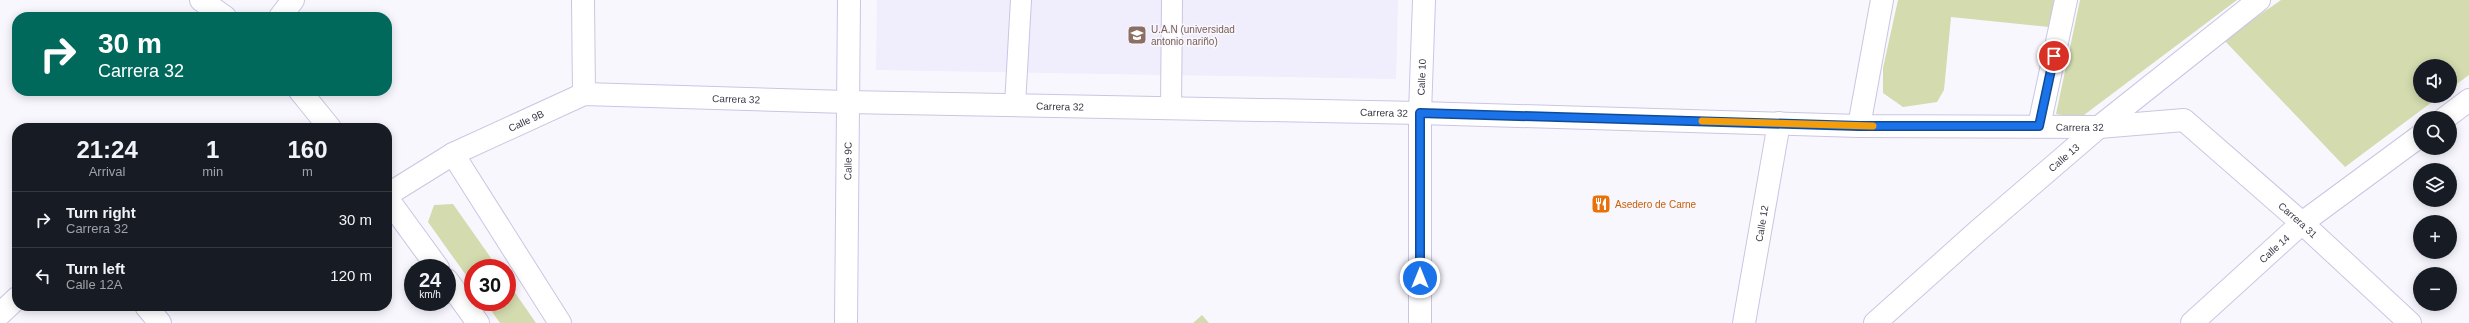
<!DOCTYPE html>
<meta charset="utf-8">
<style>
body{margin:0;font-family:Arial,sans-serif;background:#20242c;color:#f1f3f6;height:100vh;display:flex;flex-direction:column;font-size:15px;white-space:nowrap}
*{box-sizing:border-box;margin:0}
p{font-size:13px;color:#9ea1a6}
.icon{flex:none;width:22px;height:22px;fill:none;stroke:currentColor;stroke-width:2;stroke-linecap:round;stroke-linejoin:round}
.map{position:relative;flex:1;overflow:hidden}
.sheet{position:absolute;left:12px;top:123px;width:380px;height:188px;display:flex;flex-direction:column;background:#171b24;border-radius:16px;box-shadow:0 2px 10px #0003}
.sheet>*{flex:none}
.top-card{position:absolute;left:12px;top:12px;width:380px;height:84px;border-radius:16px;box-shadow:0 2px 10px #0003;background:#00695c;color:#fff;overflow:hidden}
.tools{position:absolute;left:2413px;top:59px;display:grid;gap:8px}
.tools a{display:grid;place-items:center;width:44px;height:44px;border-radius:50%;background:#171b24;box-shadow:0 2px 10px #0003;font-size:20px}
.speed{position:absolute;left:404px;top:259px;display:flex;gap:8px;font-size:20px;font-weight:700;text-align:center}
.speed>*{display:grid;place-content:center;width:52px;height:52px;border-radius:50%;background:#171b24;box-shadow:0 2px 10px #0003;line-height:1}
.speed small{font-size:10px;font-weight:400}
.speed .limit{border:6px solid #d22;background:#fff;color:#111}
.pin{position:absolute;display:grid;place-items:center;width:34px;height:34px;color:#fff;margin:-17px;border:2px solid #fff;border-radius:50%;box-shadow:0 1px 4px #0007}
.me{position:absolute;width:44px;margin:-22px;rotate:0deg;stroke-linejoin:round;filter:drop-shadow(0 0 3px #0008)}
.turn{display:flex;align-items:center;gap:14px;height:84px;padding:0 20px;font-size:18px}
.turn .icon{width:52px;height:52px;stroke-width:2.5}
.turn b{display:block;font-size:28px;line-height:34px}
.eta{display:flex;justify-content:space-evenly;align-items:center;height:68px;text-align:center}
.eta b{font-size:24px;font-weight:800;line-height:28px}
ul{padding:0;list-style:none}
li{display:flex;align-items:center;gap:12px;height:56px;padding:0 20px;border-top:1px solid #363941}
li div{flex:1}
li b{display:block;font-size:15px}
li em{font-style:normal}
.map>svg:first-child{display:block}
</style>
<div class="map">
<svg width="2469" height="323" viewBox="0 0 2469 323">
<rect width="100%" height="100%" fill="#f9f7fe"/>
<path fill="#f0edfd" d="M877,0H1398L1396,79L876,70Z"/>
<g fill="#d3dbaf">
<path d="M1898,0H2054L2049,27L1951,17L1944,90L1937,102L1903,107L1883,93V68Z"/>
<path d="M2080,0H2237L2080,118L2056,114Z"/>
<path d="M2281,0H2469V75L2450,89V66H2420V96H2440L2345,167L2224,40Z"/>
<path d="M453,204L498,268H473V285L428,222L434,205Z"/>
<path d="M507,281L536,323H500L485,302H507Z"/>
<path d="M1202,315L1209,323H1193Z"/>
</g>
<g fill="none" stroke-linecap="round" stroke-linejoin="round">
<g stroke="#cbc5e3" stroke-width="22">
<g id="service">
<path d="M1015,105L1021,0"/>
<path d="M1171,108L1172,0"/>
</g>
</g>
<g stroke="#cbc5e3" stroke-width="24">
<g id="minor">
<path d="M201,0L225,17"/>
<path d="M583,0L584,94"/>
<path d="M280,17L293,0"/>
<path d="M300,91L330,128"/>
<path d="M2445,118L2469,100"/>
<path d="M1859,126L1882,0"/>
<path d="M2039,126L2066,0"/>
<path d="M453,154L560,323"/>
<path id="s1" d="M387,195L453,154L584,94L847,102L1420,113L1859,126L2099,127L2184,120L2302,223L2410,323"/>
<path d="M387,198L438,268"/>
<path d="M447,280L478,323"/>
<path d="M146,306L160,323"/>
<path d="M0,314L17,298"/>
<path id="s2" d="M846,323L849,0"/>
<path id="s3" d="M1420,323V113L1424,0"/>
<path id="s4" d="M1744,323L1779,123"/>
<path id="s5" d="M1875,323L1979,230L2099,127L2259,0"/>
<path id="s6" d="M2192,323L2302,223L2420,136"/>
</g>
</g>
<use href="#service" stroke="#fff" stroke-width="20"/>
<use href="#minor" stroke="#fff" stroke-width="22"/>
</g>
<g fill="none" stroke-linecap="round" stroke-linejoin="round">
<g stroke="#114b97" stroke-width="10">
<path id="route" d="M1420,278V113L1859,126H2039L2054,56"/>
</g>
<use href="#route" stroke="#1a73e8" stroke-width="7"/>
<path stroke="#f59e0b" stroke-width="7" d="M1702,121L1873,126"/>
</g>
<defs>
<g id="university-square" transform="scale(1)"><rect x="-9" y="-9" width="18" height="18" rx="4" fill="#8d6e63" stroke="#f9f7fe"/><path d="M0-5L7-2L0 1L-7-2ZM-4 1L0 2.5L4 1V4Q0 6-4 4Z" fill="#fff"/></g>
<g id="restaurant-square" transform="scale(1)"><rect x="-9" y="-9" width="18" height="18" rx="4" fill="#e8710a" stroke="#f9f7fe"/><path d="M-5-6h1v4h1v-4h1v4h1v-4h1v5L-1.5 .5V6h-2V.5L-5-1ZM5-6V6H3V1.5H1.5Q1.5-4 5-6Z" fill="#fff"/></g>
</defs>
<g fill-rule="evenodd">
<use href="#university-square" x="1137" y="35"/>
<use href="#restaurant-square" x="1601" y="204"/>
</g>
<g text-anchor="middle" stroke-width="3" stroke-linejoin="round" paint-order="stroke">
<g font-size="10" fill="#785e54" stroke="#f9f7fe" text-anchor="start">
<text x="1151" y="33">U.A.N (universidad<tspan x="1151" dy="12">antonio nariño)</tspan></text>
</g>
<g font-size="10" fill="#3b3845" stroke="#f9f7fe">
<text dy="4" stroke="none"><textPath href="#s3" startOffset="246">Calle 10</textPath></text>
<text dy="4" stroke="none"><textPath href="#s1" startOffset="374">Carrera 32</textPath></text>
<text dy="4" stroke="none"><textPath href="#s1" startOffset="698">Carrera 32</textPath></text>
<text dy="4" stroke="none"><textPath href="#s1" startOffset="1022">Carrera 32</textPath></text>
<text dy="4" stroke="none"><textPath href="#s1" startOffset="158">Calle 9B</textPath></text>
<text dy="4" stroke="none"><textPath href="#s1" startOffset="1718">Carrera 32</textPath></text>
<text dy="4" stroke="none"><textPath href="#s5" startOffset="251">Calle 13</textPath></text>
<text dy="4" stroke="none"><textPath href="#s2" startOffset="162">Calle 9C</textPath></text>
<text dy="4" stroke="none"><textPath href="#s1" startOffset="1974">Carrera 31</textPath></text>
<text dy="4" stroke="none"><textPath href="#s4" startOffset="101">Calle 12</textPath></text>
<text dy="4" stroke="none"><textPath href="#s6" startOffset="111">Calle 14</textPath></text>
</g>
<g font-size="10" fill="#c56008" stroke="#f9f7fe" text-anchor="start">
<text x="1615" y="208">Asedero de Carne</text>
</g>
</g>
</svg>
<div class="tools">
<a><svg class="icon" aria-label="sound" viewBox="0 0 24 24"><path d="M4 9h4l5-4v14l-5-4H4zM17 9q2 3 0 6"/></svg></a>
<a><svg class="icon" aria-label="search" viewBox="0 0 24 24"><circle cx="10" cy="10" r="6"/><path d="M15 15l6 6"/></svg></a>
<a><svg class="icon" aria-label="layers" viewBox="0 0 24 24"><path d="M12 4l9 5-9 5-9-5zM3 14l9 5 9-5"/></svg></a>
<a>+</a>
<a>−</a>
</div>
<div class="speed"><div>24<small>km/h</small></div><div class="limit">30</div></div>
<div class="pin" style="left:2054px;top:56px;background:#d93025"><svg class="icon" aria-label="arrive" viewBox="0 0 24 24"><path d="M6 21V4h12l-3 4 3 4H6"/></svg></div>
<svg class="me" style="left:1420px;top:278px" viewBox="-20 -20 40 40"><circle r="17" fill="#1a73e8" stroke="#fff" stroke-width="3"/><path d="M0-11L8 9 0 5-8 9z" fill="#fff"/></svg>
<div class="top-card">
<div class="turn"><svg class="icon" aria-label="right" viewBox="0 0 24 24"><path d="M7 20v-9h11M14 6l5 5-5 5"/></svg><div><b>30 m</b>Carrera 32</div></div>
</div>
<section class="sheet">
<div class="eta">
<div><b>21:24</b><p>Arrival</p></div>
<div><b>1</b><p>min</p></div>
<div><b>160</b><p>m</p></div>
</div>
<ul>
<li><svg class="icon" aria-label="right" viewBox="0 0 24 24"><path d="M7 20v-9h11M14 6l5 5-5 5"/></svg><div><b>Turn right</b><p>Carrera 32</p></div><em>30 m</em></li>
<li><svg class="icon" aria-label="left" viewBox="0 0 24 24"><path d="M17 20v-9H6M10 6l-5 5 5 5"/></svg><div><b>Turn left</b><p>Calle 12A</p></div><em>120 m</em></li>
</ul>
</section>
</div>
